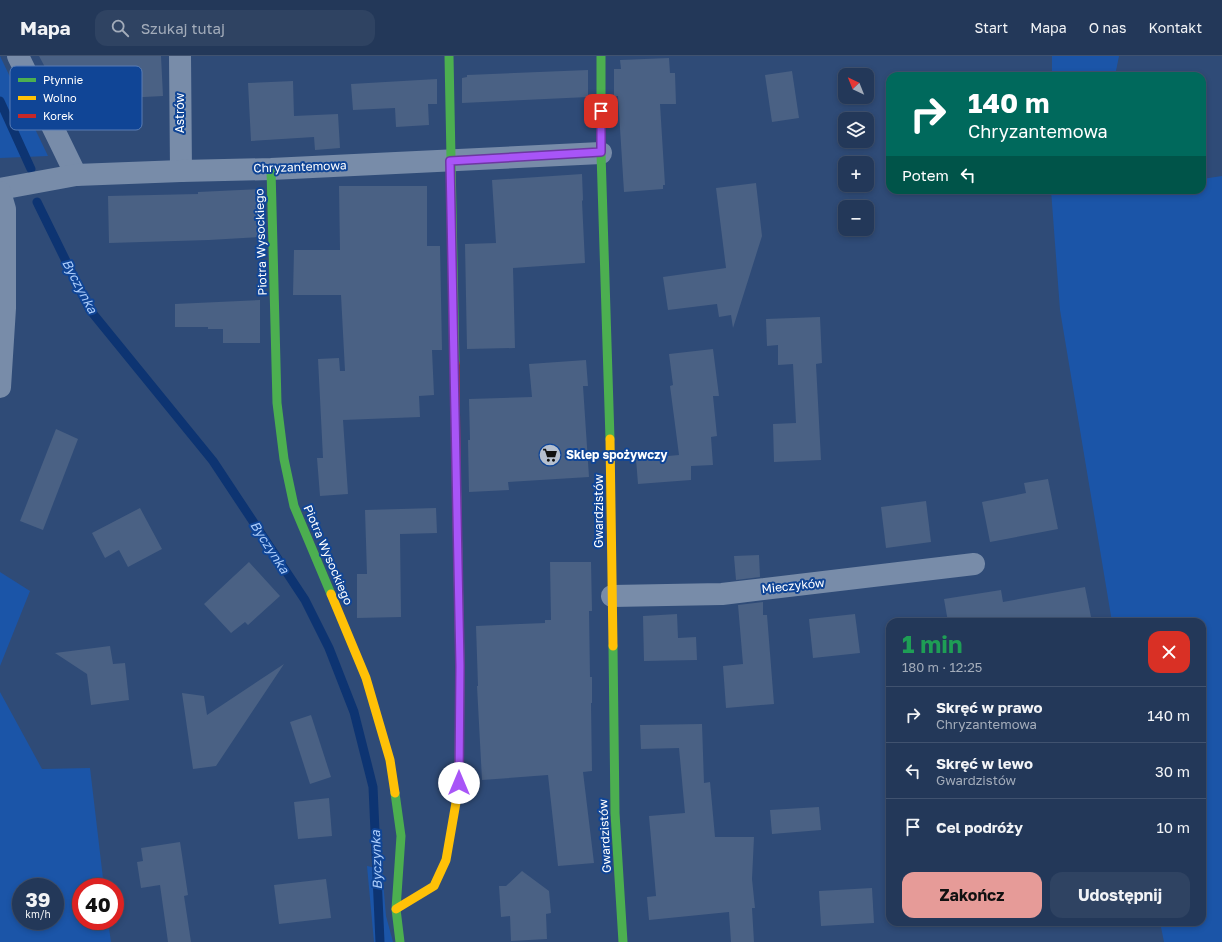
<!DOCTYPE html>
<html lang="pl">
<meta charset="utf-8">
<style>
body{margin:0;font-family:"Golos Text",sans-serif;background:#2f4362;color:#f1f3f6;height:100vh;display:flex;flex-direction:column;font-size:15px;white-space:nowrap}
*{box-sizing:border-box;margin:0}
p{font-size:13px;color:#a3acba}
.icon{flex:none;width:22px;height:22px;fill:none;stroke:currentColor;stroke-width:2;stroke-linecap:round;stroke-linejoin:round}
.map{position:relative;flex:1;overflow:hidden}
.sheet{position:absolute;left:886px;top:562px;width:320px;height:308px;display:flex;flex-direction:column;background:#233859;border-radius:12px;box-shadow:0 2px 6px #0003,0 0 0 1px #40526f}
.sheet>*{flex:none}
.banner{position:absolute;left:886px;top:16px;width:320px;height:122px;border-radius:12px;box-shadow:0 2px 6px #0003,0 0 0 1px #40526f;background:#00695c;color:#fff;overflow:hidden}
.needle{width:26px;rotate:317deg}
.tools{position:absolute;left:838px;top:12px;display:grid;gap:8px}
.tools a{display:grid;place-items:center;width:36px;height:36px;border-radius:8px;background:#233859;box-shadow:0 2px 6px #0003,0 0 0 1px #40526f;font-size:20px}
.speed{position:absolute;left:12px;top:822px;display:flex;gap:8px;font-size:20px;font-weight:700;text-align:center}
.speed>*{display:grid;place-content:center;width:52px;height:52px;border-radius:50%;background:#233859;box-shadow:0 2px 6px #0003,0 0 0 1px #40526f;line-height:1}
.speed small{font-size:10px;font-weight:400}
.speed .limit{border:6px solid #d22;background:#fff;color:#111}
.pin{position:absolute;display:grid;place-items:center;width:34px;height:34px;color:#fff;margin:-17px;border-radius:8px;box-shadow:0 2px 6px #0006}
.me{position:absolute;width:44px;margin:-22px;rotate:0deg;stroke-linejoin:round;filter:drop-shadow(0 0 3px #0008)}
.turn{display:flex;align-items:center;gap:14px;height:84px;padding:0 16px;font-size:18px}
.turn .icon{width:52px;height:52px;stroke-width:2.5}
.turn b{display:block;font-size:28px;line-height:34px}
.then{display:flex;align-items:center;height:38px;padding:0 16px;background:#0003;gap:8px;font-size:15px}
.round{display:grid;place-items:center;flex:none;width:42px;height:42px;border-radius:12px;background:#2f4362}
.summary{display:flex;align-items:center;justify-content:space-between;height:68px;padding:0 16px}
h1{font-size:24px;font-weight:700;line-height:30px;color:#1e9e55}
.button{display:flex;gap:8px;margin-top:auto;padding:8px 16px}
.button a{flex:1;height:46px;border-radius:12px;background:#e69b98;color:#111;font-size:16px;font-weight:700;line-height:46px;text-align:center}
.button a+a{background:#2f4362;color:#f1f3f6}
ul{padding:0;list-style:none}
li{display:flex;align-items:center;gap:12px;height:56px;padding:0 16px;border-top:1px solid #40526f}
li div{flex:1}
li b{display:block;font-size:15px}
li em{font-style:normal}
header{display:flex;align-items:center;gap:24px;box-sizing:border-box;height:56px;padding:0 20px;background:#233859;border-bottom:1px solid #40526f}
header strong{font-size:19px}
nav{display:flex;gap:22px;margin-inline-start:auto;font-size:14px}
.search{width:280px;height:36px;background:#2f4362;display:flex;align-items:center;gap:10px;box-sizing:border-box;padding:0 14px;border-radius:12px;color:#a3acba;font-size:15px}
.map>svg:first-child{display:block}
</style>
<header>
<strong>Mapa</strong>
<div class="search"><svg class="icon" aria-label="search" viewBox="0 0 24 24"><circle cx="10" cy="10" r="6"/><path d="M15 15l6 6"/></svg>Szukaj tutaj</div>
<nav><a>Start</a><a>Mapa</a><a>O nas</a><a>Kontakt</a></nav>
</header>
<div class="map">
<svg width="1222" height="886" viewBox="0 0 1222 886">
<rect width="100%" height="100%" fill="#2f4b77"/>
<g fill="#1b55a8" fill-rule="evenodd">
<path d="M0,0L48,100L0,102Z"/>
<path d="M1052,0H1119L1115,20H1052Z"/>
<path d="M1222,120V886H1164L1160,866H1202V566H1112L1060,254L1051,134H1202V123Z"/>
<path d="M0,516L30,535L0,610Z"/>
<path d="M0,636L42,713L90,712L104,831H81V865H108L111,886H0ZM21,831H55V865H21Z"/>
<path d="M367,810L382,813L386,860L393,886H374Z"/>
</g>
<g fill="none" stroke-linecap="round" stroke-linejoin="round">
<g stroke="#0d3472" stroke-width="9">
<path d="M0,45L31,113"/>
<path d="M37,146L90,254L213,405L305,544L329,592L354,656L373,731L380,886"/>
</g>
</g>
<g fill="#4a6184">
<path d="M39,0H161L163,40L106,43L105,14L59,37Z"/>
<path d="M669,2L670,17H675L676,48H660L665,129H663V133L624,136L618,40H614V13H621L620,4Z"/>
<path d="M588,14V41L462,47V22L467,21V19Z"/>
<path d="M792,15L799,62L772,66L765,19Z"/>
<path d="M437,23V48H428L429,69L396,71L395,52L353,54L351,28Z"/>
<path d="M293,25L294,60L338,58L340,92L315,94L314,81L251,85L248,27Z"/>
<path d="M582,118L583,144L582,145L585,207L513,212L515,292L467,293L465,188L496,187L492,124Z"/>
<path d="M756,127L762,180L733,272L731,259L719,261L717,248L668,254L663,221L726,212L716,132Z"/>
<path d="M339,130H427V190H440L442,294H432L434,339L419,340L420,361L343,364L348,438L320,440L317,402H323L318,303L339,302L340,315H345L341,239H293L294,194H340Z"/>
<path d="M259,133L260,181L209,184L109,187L108,140L198,138V136Z"/>
<path d="M260,244V287H223V273H208V271H175V248Z"/>
<path d="M820,261L822,307L816,308L821,404L774,406L773,368L796,367L793,308L778,309V289L767,290L766,263Z"/>
<path d="M713,293L719,340H713L717,380L711,381L713,409L691,410V424L638,428L636,403L679,399L670,330L673,329L669,298Z"/>
<path d="M586,304L588,330H583L589,421L508,426L509,434L469,436L468,384H470L469,343L532,341L529,308Z"/>
<path d="M56,373L78,383L43,474L20,465Z"/>
<path d="M1048,423L1058,473L990,486L982,446L1026,437L1024,427Z"/>
<path d="M926,445L931,486L886,492L881,451Z"/>
<path d="M140,452L162,493L128,511L119,494L105,502L92,477Z"/>
<path d="M436,452L437,477L400,478L401,561L357,562V518H367L365,454Z"/>
<path d="M759,499L760,521L736,524L734,500Z"/>
<path d="M249,506L280,540L248,569L245,566L231,577L204,548Z"/>
<path d="M550,506H591L592,555H589L590,621H592V647H591L592,715L583,716L594,807L558,810L548,719L482,724L477,630H478L476,570L545,567V564H551Z"/>
<path d="M1085,531L1092,566H948L944,543L1001,534L1003,546Z"/>
<path d="M763,546V559H767L774,648L726,652L723,610L743,608L738,549Z"/>
<path d="M677,558L678,582L696,581L697,604L644,605L643,560Z"/>
<path d="M855,558L860,597L813,602L809,563Z"/>
<path d="M110,590L113,608L125,607L129,644L91,649L87,618L55,597Z"/>
<path d="M284,608L216,710L193,713L182,637L204,640L207,659Z"/>
<path d="M311,659L331,721L310,728L290,666Z"/>
<path d="M702,668L704,727L710,726L715,781H754L752,823L755,852H752L754,886H731L729,856L649,864L647,841L656,840L649,760L685,757L679,692L641,693L640,669Z"/>
<path d="M329,742L332,780L298,783L294,746Z"/>
<path d="M819,751L821,774L772,778L770,754Z"/>
<path d="M180,786L188,839L184,840L191,886H168L160,829L141,832L137,806L143,805L141,792Z"/>
<path d="M522,815L549,835L551,857L546,858L547,883L511,885L510,860L501,861L499,830H506Z"/>
<path d="M326,823L331,862L279,868L274,829Z"/>
<path d="M872,832L874,867L821,870L819,835Z"/>
</g>
<g fill="none" stroke-linecap="round" stroke-linejoin="round">
<g stroke="#788ca9" stroke-width="22">
<path d="M18,0L76,119"/>
<path d="M180,0L181,115"/>
<path d="M0,133L76,119L181,115L271,113L601,97"/>
<path d="M0,136L5,153V252L0,331"/>
<path d="M612,540L722,538L974,508"/>
</g>
<g stroke="#4caf50" stroke-width="9">
<path d="M449,0L455,307"/>
<path d="M601,0V97L610,383"/>
<path d="M271,113L277,347L284,403L294,450L331,538"/>
<path d="M456,405L460,610L459,727L458,735"/>
<path d="M613,590L615,757L623,886"/>
<path d="M395,737L401,780L396,853L400,886"/>
</g>
<g stroke="#ffc107" stroke-width="9">
<path d="M610,383L613,590"/>
<path d="M331,538L366,622L390,704L395,737"/>
<path d="M396,853L434,830L446,804L458,735"/>
</g>
<path stroke="#c62828" stroke-width="9" d="M455,307L456,405"/>
</g>
<g fill="none" stroke-linecap="round" stroke-linejoin="round">
<g stroke="#6d37a1" stroke-width="10">
<path id="route" d="M459,727L460,610L450,105L601,96V55"/>
</g>
<use href="#route" stroke="#a855f7" stroke-width="7"/>
</g>
<defs>
<g id="supermarket-disc" transform="scale(1.15)"><circle r="9.5" fill="#b6c0cf" stroke="#104596"/><path d="M-6-5.5h2.5l.6 2H6L4.5 2H-2.5L-4.4-4H-6ZM-1.5 3.2a1.3 1.3 0 1 0 .1 0ZM3 3.2a1.3 1.3 0 1 0 .1 0Z" fill="#111"/></g>
</defs>
<g fill-rule="evenodd">
<use href="#supermarket-disc" x="550" y="399"/>
</g>
<g text-anchor="middle" stroke-width="4" stroke-linejoin="round" paint-order="stroke">
<g font-size="12" fill="#fff" stroke="#104596">
<text transform="translate(180 57) rotate(-90)" y="4">Astrów</text>
<text transform="translate(300 111) rotate(-2)" y="4">Chryzantemowa</text>
<text transform="translate(261 186) rotate(-92)" y="4">Piotra Wysockiego</text>
<text transform="translate(599 455) rotate(-90)" y="4">Gwardzistów</text>
<text transform="translate(328 499) rotate(67)" y="4">Piotra Wysockiego</text>
<text transform="translate(793 530) rotate(-6)" y="4">Mieczyków</text>
<text transform="translate(605 780) rotate(-93)" y="4">Gwardzistów</text>
</g>
<g font-size="12" font-weight="bold" fill="#fff" stroke="#104596" text-anchor="start">
<text x="566" y="403">Sklep spożywczy</text>
</g>
<g font-size="13" font-style="italic" fill="#accdfb" stroke="#104596">
<text transform="translate(80 230) rotate(62)" y="5">Byczynka</text>
<text transform="translate(270 491) rotate(57)" y="5">Byczynka</text>
<text transform="translate(376 804) rotate(-92)" y="5">Byczynka</text>
</g>
</g>
<rect x="10" y="10" width="132" height="64" rx="6" fill="#104596" stroke="#587db6" stroke-width="1"/>
<rect x="18" y="22" width="18" height="4" fill="#4caf50"/>
<rect x="18" y="40" width="18" height="4" fill="#ffc107"/>
<rect x="18" y="58" width="18" height="4" fill="#c62828"/>
<g font-size="11" fill="#fff">
<text x="43" y="28">Płynnie</text>
<text x="43" y="46">Wolno</text>
<text x="43" y="64">Korek</text>
</g>
</svg>
<div class="tools">
<a><svg class="needle" viewBox="-14 -14 28 28"><path d="M0-13l5 13h-10z" fill="#e53935"/><path d="M0 13l5-13h-10z" fill="#a3acba"/></svg></a>
<a><svg class="icon" aria-label="layers" viewBox="0 0 24 24"><path d="M12 4l9 5-9 5-9-5zM3 14l9 5 9-5"/></svg></a>
<a>+</a>
<a>−</a>
</div>
<div class="speed"><div>39<small>km/h</small></div><div class="limit">40</div></div>
<div class="pin" style="left:601px;top:55px;background:#d93025"><svg class="icon" aria-label="arrive" viewBox="0 0 24 24"><path d="M6 21V4h12l-3 4 3 4H6"/></svg></div>
<svg class="me" style="left:459px;top:727px" viewBox="-20 -20 40 40"><circle r="19" fill="#fff"/><path d="M0-13L10 11 0 6-10 11z" fill="#a855f7"/></svg>
<div class="banner">
<div class="turn"><svg class="icon" aria-label="right" viewBox="0 0 24 24"><path d="M7 20v-9h11M14 6l5 5-5 5"/></svg><div><b>140 m</b>Chryzantemowa</div></div>
<div class="then">Potem<svg class="icon" aria-label="left" viewBox="0 0 24 24"><path d="M17 20v-9H6M10 6l-5 5 5 5"/></svg></div>
</div>
<section class="sheet">
<div class="summary"><div><h1>1 min</h1><p>180 m · 12:25</p></div><a class="round" style="background:#d93025;color:#fff"><svg class="icon" aria-label="close" viewBox="0 0 24 24"><path d="M6 6l12 12M18 6L6 18"/></svg></a></div>
<ul>
<li><svg class="icon" aria-label="right" viewBox="0 0 24 24"><path d="M7 20v-9h11M14 6l5 5-5 5"/></svg><div><b>Skręć w prawo</b><p>Chryzantemowa</p></div><em>140 m</em></li>
<li><svg class="icon" aria-label="left" viewBox="0 0 24 24"><path d="M17 20v-9H6M10 6l-5 5 5 5"/></svg><div><b>Skręć w lewo</b><p>Gwardzistów</p></div><em>30 m</em></li>
<li><svg class="icon" aria-label="arrive" viewBox="0 0 24 24"><path d="M6 21V4h12l-3 4 3 4H6"/></svg><div><b>Cel podróży</b></div><em>10 m</em></li>
</ul>
<div class="button"><a>Zakończ</a><a>Udostępnij</a></div>
</section>
</div>
